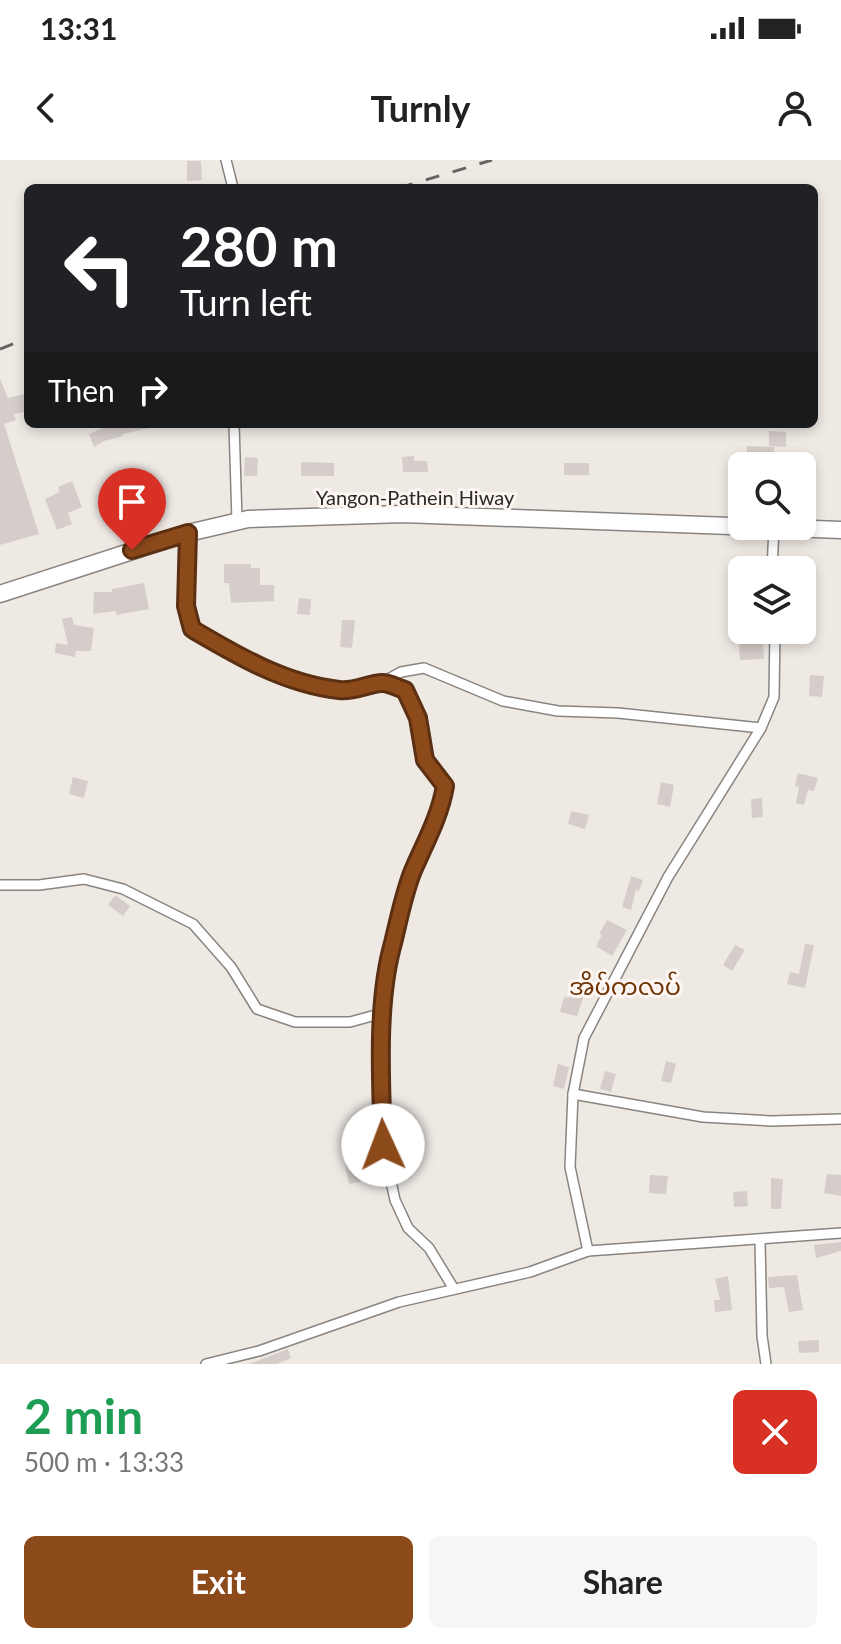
<!DOCTYPE html>
<meta charset="utf-8">
<style>
body{margin:0;font-family:Lato,"Noto Sans Myanmar",sans-serif;background:#f6f6f6;color:#222;height:100vh;display:flex;flex-direction:column;font-size:30px;white-space:nowrap}
*{box-sizing:border-box;margin:0}
p{font-size:26px;color:#767676}
.icon{flex:none;width:44px;height:44px;fill:none;stroke:currentColor;stroke-width:2;stroke-linecap:round;stroke-linejoin:round}
.map{position:relative;height:1204px;overflow:hidden}
.drawer{display:flex;flex-direction:column;background:#fff;flex:1}
.drawer>*{flex:none}
.top-card{position:absolute;left:24px;top:24px;width:794px;height:244px;border-radius:12px;box-shadow:0 4px 12px #0003;background:#202124;color:#fff;overflow:hidden}
.tools{position:absolute;left:728px;top:292px;display:grid;gap:16px}
.tools a{display:grid;place-items:center;width:88px;height:88px;border-radius:12px;background:#fff;box-shadow:0 4px 12px #0003;font-size:40px}
.pin{position:absolute;display:grid;place-items:center;width:68px;height:68px;color:#fff;margin:-82px -34px;border-radius:50% 50% 50% 0;rotate:-45deg;box-shadow:0 0 8px #0007}
.pin .icon{rotate:45deg}
.me{position:absolute;width:88px;margin:-44px;rotate:358deg;stroke-linejoin:round;filter:drop-shadow(0 0 6px #0008)}
.turn{display:flex;align-items:center;gap:28px;height:168px;padding:0 24px;font-size:36px}
.turn .icon{width:104px;height:104px;stroke-width:2.5}
.turn b{display:block;font-size:56px;line-height:68px}
.then{display:flex;align-items:center;height:76px;padding:0 24px;background:#0003;gap:16px;font-size:30px}
.round{display:grid;place-items:center;flex:none;width:84px;height:84px;border-radius:12px;background:#f6f6f6}
.summary{display:flex;align-items:center;justify-content:space-between;height:136px;padding:0 24px}
h1{font-size:48px;font-weight:700;line-height:60px;color:#1e9e55}
.button{display:flex;gap:16px;margin-top:auto;padding:16px 24px}
.button a{flex:1;height:92px;border-radius:12px;background:#8c491a;color:#fff;font-size:32px;font-weight:700;line-height:92px;text-align:center}
.button a+a{background:#f6f6f6;color:#222}
.status{display:flex;justify-content:space-between;align-items:center;height:56px;padding:0 40px;background:#fff;direction:ltr}
.status svg{height:22px;fill:currentColor}
header{display:flex;justify-content:space-between;align-items:center;height:104px;padding:0 24px;background:#fff;font-size:36px;font-weight:700}
.map>svg:first-child{display:block}
</style>
<div class="status"><b>13:31</b><svg viewBox="0 0 49 12"><path d="M0 12V9h3v3zM5 12V6h3v6zM10 12V3h3v9zM15 12V0h3v12zM26 1h20v11H26zM47 4h2v5h-2z"/></svg></div>
<header><svg class="icon" aria-label="back" viewBox="0 0 24 24"><path d="M15 5l-7 7 7 7"/></svg>Turnly<svg class="icon" aria-label="person" viewBox="0 0 24 24"><circle cx="12" cy="8" r="4"/><path d="M4 21q1-7 8-7t8 7"/></svg></header>
<div class="map">
<svg width="841" height="1204" viewBox="0 0 841 1204">
<rect width="100%" height="100%" fill="#efe9e4"/>
<g fill="#d4cdc9">
<path d="M187,1H201L202,20L187,21Z"/>
<path d="M0,219L8,238L28,233V251L14,254L16,260L4,264L39,374L0,385Z"/>
<path d="M102,264H149V268L123,274V276L104,281L94,287L89,274L103,268Z"/>
<path d="M769,271L786,272V287L769,286Z"/>
<path d="M747,286L774,287V302L747,301Z"/>
<path d="M414,296V301H427L428,312H403L402,297Z"/>
<path d="M245,297L258,298L257,316H244Z"/>
<path d="M301,302L334,303V316H301Z"/>
<rect x="564" y="303" width="25" height="12"/>
<path d="M72,321L82,347L68,353L72,364L57,370L45,339L60,332L58,327Z"/>
<path d="M136,332L140,343L120,352L115,340Z"/>
<path d="M224,404H251V408H260V425H274V441L231,443L229,423H224Z"/>
<path d="M144,423L149,449L116,455V451L93,454L94,432H112V429Z"/>
<path d="M299,438L311,439L310,455L297,454Z"/>
<path d="M733,445H742V473H734Z"/>
<path d="M72,457L74,465L94,468L91,491H76L75,497L55,493L56,483L68,485L62,459Z"/>
<path d="M342,460H355L352,488L340,487Z"/>
<path d="M763,483L764,499L740,500L739,484Z"/>
<path d="M810,515L824,516L822,537L809,536Z"/>
<path d="M798,613L818,618L814,631L808,630L804,645L796,643L799,627L795,626Z"/>
<path d="M73,617L88,621L84,638L69,634Z"/>
<path d="M661,622L674,625L670,647L657,644Z"/>
<path d="M762,638L763,657L752,658L751,639Z"/>
<path d="M571,651L589,655L585,669L568,664Z"/>
<path d="M631,716L643,720L639,731L636,730L631,750L622,747Z"/>
<path d="M115,735L130,746L123,756L108,745Z"/>
<path d="M607,760L627,770L612,796L596,786L602,775L599,774Z"/>
<path d="M805,784L814,785L805,828L787,824L790,812L799,814Z"/>
<path d="M735,785L745,790L732,811L723,805Z"/>
<path d="M574,827L585,832L577,856L560,852L564,837L569,838Z"/>
<path d="M666,901L676,904L671,923L661,921Z"/>
<path d="M558,904L569,907L564,929L553,926Z"/>
<path d="M605,911L616,914L611,932L600,929Z"/>
<path d="M363,1000L367,1020L349,1024L345,1004Z"/>
<path d="M827,1014L841,1015V1036L824,1033Z"/>
<path d="M650,1015L668,1016L666,1034L649,1033Z"/>
<path d="M771,1018L783,1019L781,1049H771Z"/>
<path d="M747,1031L748,1046L734,1047L733,1032Z"/>
<path d="M841,1082V1091L816,1098L814,1085Z"/>
<path d="M797,1115L803,1150L789,1152L784,1127L769,1128L768,1117Z"/>
<path d="M728,1116L732,1150L715,1152L714,1140H720L715,1119Z"/>
<path d="M819,1180V1192L799,1193L798,1181Z"/>
<path d="M288,1189L291,1198L277,1204H249Z"/>
</g>
<g fill="none" stroke-linecap="round" stroke-linejoin="round">
<g stroke="#8a8480" stroke-width="12">
<g id="minor">
<path d="M226,0L233,28"/>
<path d="M234,264L237,361"/>
<path d="M188,373L186,446L192,469C238,496 285,524 339,530C354,532 367,524 381,523C388,522 398,527 405,530L418,558L425,600L445,626L442,640L427,684L413,708L391,786L383,853L381,940L383,985L395,1040L408,1068L429,1088L454,1129"/>
<path d="M772,410L774,368"/>
<path d="M383,522L401,512L424,508L503,541L558,551L618,553L761,568"/>
<path d="M0,725H39L84,719L123,729L193,764L231,807L257,849L295,862H350L383,853"/>
<path d="M573,934L703,957L771,961L841,959"/>
<path d="M760,1080L762,1176L766,1204"/>
<path d="M588,1091L570,1007L573,934L584,878L668,717L761,568L774,537L775,470"/>
<path d="M206,1204L259,1191L399,1142L530,1112L588,1091L841,1073"/>
</g>
</g>
<g stroke="#8a8480" stroke-width="19">
<path id="trunk" d="M0,434L188,373L248,359L403,354L841,370"/>
</g>
<use href="#minor" stroke="#fff" stroke-width="9"/>
<use href="#trunk" stroke="#fff" stroke-width="16"/>
<g stroke="#666360" stroke-width="3" stroke-dasharray="14 14" stroke-linecap="butt">
<path d="M399,28L492,0"/>
<path d="M0,189L28,178"/>
</g>
</g>
<g fill="none" stroke-linecap="round" stroke-linejoin="round">
<g stroke="#5b2f11" stroke-width="20">
<path id="route" d="M132,390L188,373L186,446L192,469C238,496 285,524 339,530C354,532 367,524 381,523C388,522 398,528 405,530L418,558L425,600L445,626C440,655 427,679 415,706C405,727 399,759 393,783C376,843 381,922 383,985"/>
</g>
<use href="#route" stroke="#8c491a" stroke-width="14"/>
</g>
<g text-anchor="middle" stroke-width="6" stroke-linejoin="round" paint-order="stroke">
<g font-size="20" fill="#2b2927" stroke="#fdf6f2">
<text x="415" y="345">Yangon-Pathein Hiway</text>
</g>
<g font-size="24" fill="#6e3303" stroke="#fdf6f2">
<text x="625" y="835">အိပ်ကလပ်</text>
</g>
</g>
</svg>
<div class="tools">
<a><svg class="icon" aria-label="search" viewBox="0 0 24 24"><circle cx="10" cy="10" r="6"/><path d="M15 15l6 6"/></svg></a>
<a><svg class="icon" aria-label="layers" viewBox="0 0 24 24"><path d="M12 4l9 5-9 5-9-5zM3 14l9 5 9-5"/></svg></a>
</div>
<div class="pin" style="left:132px;top:390px;background:#d93025"><svg class="icon" aria-label="arrive" viewBox="0 0 24 24"><path d="M6 21V4h12l-3 4 3 4H6"/></svg></div>
<svg class="me" style="left:383px;top:985px" viewBox="-20 -20 40 40"><circle r="19" fill="#fff"/><path d="M0-13L10 11 0 6-10 11z" fill="#8c491a"/></svg>
<div class="top-card">
<div class="turn"><svg class="icon" aria-label="left" viewBox="0 0 24 24"><path d="M17 20v-9H6M10 6l-5 5 5 5"/></svg><div><b>280 m</b>Turn left</div></div>
<div class="then">Then<svg class="icon" aria-label="right" viewBox="0 0 24 24"><path d="M7 20v-9h11M14 6l5 5-5 5"/></svg></div>
</div>
</div>
<section class="drawer">
<div class="summary"><div><h1>2 min</h1><p>500 m · 13:33</p></div><a class="round" style="background:#d93025;color:#fff"><svg class="icon" aria-label="close" viewBox="0 0 24 24"><path d="M6 6l12 12M18 6L6 18"/></svg></a></div>
<div class="button"><a>Exit</a><a>Share</a></div>
</section>
